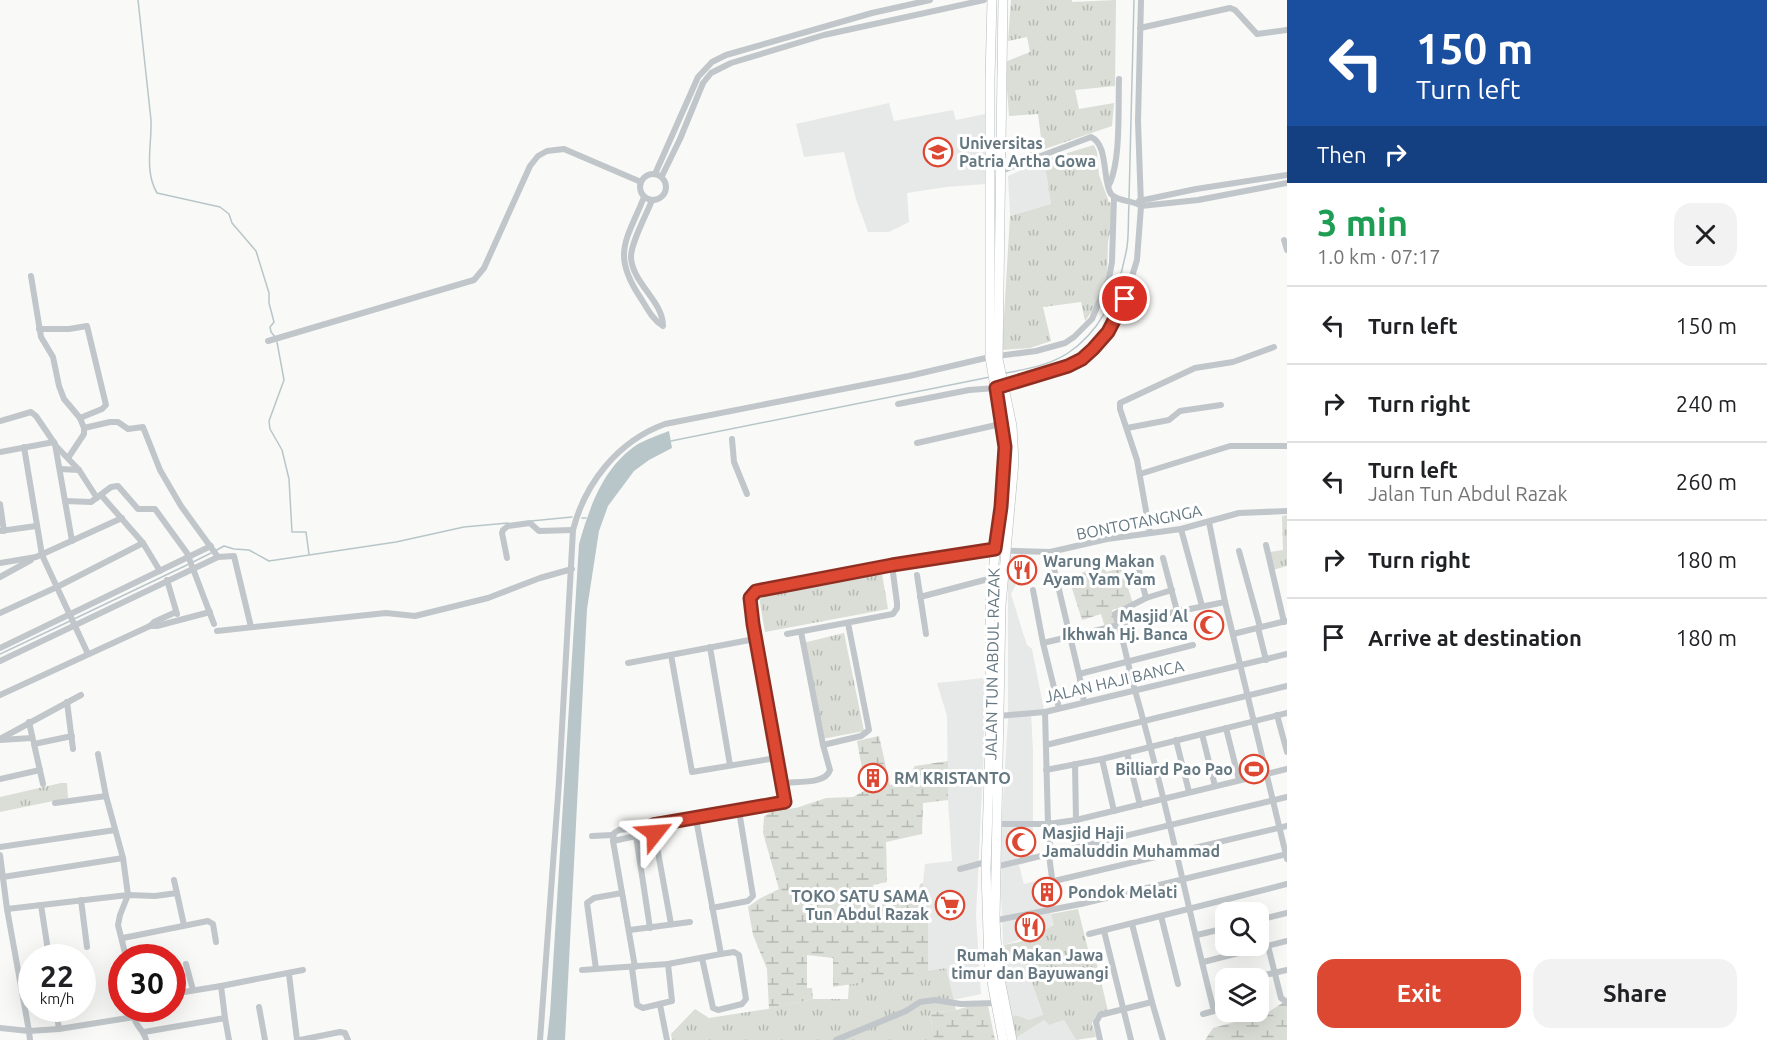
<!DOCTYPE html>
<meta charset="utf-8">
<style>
body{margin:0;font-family:Ubuntu,sans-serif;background:#f2f2f2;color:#202124;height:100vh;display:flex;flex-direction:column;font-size:22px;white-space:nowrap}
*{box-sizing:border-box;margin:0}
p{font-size:20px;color:#757577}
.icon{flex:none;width:33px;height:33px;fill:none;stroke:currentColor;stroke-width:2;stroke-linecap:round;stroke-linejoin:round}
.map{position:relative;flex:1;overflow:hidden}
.sheet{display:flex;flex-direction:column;background:#fff;width:480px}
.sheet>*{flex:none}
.guide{background:#1a4fa0;color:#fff;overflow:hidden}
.controls{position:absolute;left:1215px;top:902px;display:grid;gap:12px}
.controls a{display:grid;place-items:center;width:54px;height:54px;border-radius:12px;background:#fff;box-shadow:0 6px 24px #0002;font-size:30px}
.speed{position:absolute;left:18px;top:944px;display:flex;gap:12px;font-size:30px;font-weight:700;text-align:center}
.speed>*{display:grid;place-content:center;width:78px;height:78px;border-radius:50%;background:#fff;box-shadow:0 6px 24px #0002;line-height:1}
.speed small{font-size:15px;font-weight:400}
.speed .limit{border:9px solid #d22;background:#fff;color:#111}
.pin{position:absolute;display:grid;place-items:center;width:51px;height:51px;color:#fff;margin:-26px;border:3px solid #fff;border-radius:50%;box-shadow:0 2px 6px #0007}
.me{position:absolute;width:66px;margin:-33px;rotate:62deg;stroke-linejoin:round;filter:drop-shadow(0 0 4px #0008)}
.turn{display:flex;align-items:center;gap:21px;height:126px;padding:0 30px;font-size:27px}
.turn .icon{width:78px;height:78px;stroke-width:2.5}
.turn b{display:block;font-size:42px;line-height:51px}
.then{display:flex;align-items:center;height:57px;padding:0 30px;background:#0003;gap:12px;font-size:22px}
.round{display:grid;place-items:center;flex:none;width:63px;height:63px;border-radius:18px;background:#f2f2f2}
.head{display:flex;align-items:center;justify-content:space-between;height:102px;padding:0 30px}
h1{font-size:36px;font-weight:700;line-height:45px;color:#1e9e55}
.cta{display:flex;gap:12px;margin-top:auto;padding:12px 30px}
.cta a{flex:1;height:69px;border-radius:18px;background:#dd4833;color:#fff;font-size:24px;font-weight:700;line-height:69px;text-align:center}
.cta a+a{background:#f2f2f2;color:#202124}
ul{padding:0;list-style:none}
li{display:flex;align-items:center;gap:18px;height:78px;padding:0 30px;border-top:2px solid #e0e0e0}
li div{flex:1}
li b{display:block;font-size:22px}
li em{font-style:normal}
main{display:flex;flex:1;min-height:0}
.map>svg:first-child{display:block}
</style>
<main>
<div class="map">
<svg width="1287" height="1040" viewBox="0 0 1287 1040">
<defs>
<pattern id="grass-tufts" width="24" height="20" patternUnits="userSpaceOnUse" patternTransform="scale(1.5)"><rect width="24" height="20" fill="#daded6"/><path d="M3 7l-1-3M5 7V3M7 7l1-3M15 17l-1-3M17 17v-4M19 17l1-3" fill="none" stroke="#b4b9b3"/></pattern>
<pattern id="wetland-marsh" width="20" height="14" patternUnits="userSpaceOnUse" patternTransform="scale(1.5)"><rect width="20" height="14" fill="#daded6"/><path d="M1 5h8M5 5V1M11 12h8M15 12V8" fill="none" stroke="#b4b9b3"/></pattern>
</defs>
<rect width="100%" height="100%" fill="#f9f9f7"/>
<g fill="#e7e9e8">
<path d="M889,103L894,121L953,110L956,120L985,114V184L946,187L907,193L909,222L889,232H868L856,199L844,152L804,157L796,124Z"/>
<path d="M1044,160L1051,204L1010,216L1008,176Z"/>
<path d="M1008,555L1027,557L1032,582L1017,583L1011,594L1024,636L1027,645L1032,649L1044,710L1031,712L1033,751V854L1036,860L1019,865L1024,884L1048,878L1051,914L1054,925L1044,930L1043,933L1003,945L1001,895L1002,816L1008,719Z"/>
<path d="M984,678V749L976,916L981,994L953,1000L946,968L928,972V920L923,883L925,864L952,861L948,800L947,716L937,683Z"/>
<path d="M1024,960L1043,1016L1029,1020L1015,1016L1012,1019L1003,964Z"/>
<path d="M1044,1020L1049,1025L1064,1020L1076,1040H1016V1038Z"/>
</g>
<g fill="url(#grass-tufts)">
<path d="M1011,0H1072V2L1116,0L1115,86L1075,90L1079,109L1114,103L1112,126L1030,154L1027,142L1041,138L1038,114L1009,116L1005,62L1030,52L1027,37L1008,41Z"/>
<path d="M1094,145L1097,152L1099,175L1109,202L1115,205L1108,242L1107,280L1097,304L1085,321L1081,302L1043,307L1051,341L1030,348L1002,350L1010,216L1051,204L1044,160Z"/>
<path d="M1287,515V566L1273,570L1270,552L1283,550L1282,516Z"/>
<path d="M882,574L888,609L765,632L759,597Z"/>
<path d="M844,633L864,731L822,739L803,643Z"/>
<path d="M61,783H67L68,798L0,812V797Z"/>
<path d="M1078,909L1091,961L1096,960L1108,1011L1096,1015L1092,1023L1096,1037L1076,1040L1064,1020L1049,1025L1044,1020L1016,1038L1012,1019L1015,1015L1029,1020L1043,1015L1024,960L1003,964V945L1019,942L1043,933L1044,930L1054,925L1051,914Z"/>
<path d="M946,968L956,1010L930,1013L934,1040H672L671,1034L695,1009L709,1018L768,1009L813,999H848L849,984Z"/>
</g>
<g fill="url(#wetland-marsh)">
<path d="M1101,557L1106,572L1121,568L1123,572L1119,573L1121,579L1125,578L1133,604L1112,610L1116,624L1105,627L1101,614L1082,620L1070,582L1082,578L1081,573L1087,571L1085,562Z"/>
<path d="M879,736L890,785L906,780L915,766L948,761V800L923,803L922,834L886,842L887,882L873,885L875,906L918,897L920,884L923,883L928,920V972L833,987V958L807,955V988H812L813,999L769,1009L767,969L753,935L748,907L759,899L779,889L763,833L764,816L775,810L796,808L826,798L853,797L866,790L857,741Z"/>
<path d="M1287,1000V1040H1205L1213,1028L1267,1013Z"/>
<path d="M987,1001L995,1040H934L930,1013L956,1010Z"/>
</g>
<path fill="#b8c6c9" d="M669,431L672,448L649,460L634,471L608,506L599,531L587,609L565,1040H547L550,1014L579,544C590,506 603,467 638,444C647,439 659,435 669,431Z"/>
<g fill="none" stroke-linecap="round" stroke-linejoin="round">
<g stroke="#b8c6c9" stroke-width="1.5">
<path d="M138,0L151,120C152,144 144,171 157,193L220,207L229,214L232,223L256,251L269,293V303L274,322L270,327L271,332L276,338"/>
<path d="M1129,200L1134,0"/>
<path d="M277,342L284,380L269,421L270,429L282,450L289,479L292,532H306L309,554"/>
<path d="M1006,373C1027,369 1050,365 1068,353C1104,329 1120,287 1127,247C1129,233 1128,218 1129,205"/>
<path d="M671,441L990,377"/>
<path d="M582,518H586"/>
<path d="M531,521L572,517"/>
<path d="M215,551L224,546L234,549L249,550L269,561L396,542L464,527L508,523"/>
<path d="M193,562L211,553"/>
<path d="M74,619L189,564"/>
<path d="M0,654L70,621"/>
</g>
<g stroke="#b4babd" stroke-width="10">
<g id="primary">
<path d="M992,0L990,79V357L1005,447L990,606L991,716L986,869L989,966L1003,1040"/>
<path d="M1003,0L998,359L1012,426L1014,462L1001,605L995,920L998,969L1012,1040"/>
</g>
</g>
<g stroke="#c0c6c9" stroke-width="6">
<path d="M1140,28L1230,8L1235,10L1257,34L1287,30"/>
<path d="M1001,171L1091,137C1109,145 1102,181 1111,194C1118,202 1133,200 1141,206L1198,200L1287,183"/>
<circle cx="653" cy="187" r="13"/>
<path d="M655,174L698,77L712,62L726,55L872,13L930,0"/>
<path d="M662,176L680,139L703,83L711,73L731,63L824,35L984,0"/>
<path d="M1109,185C1121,161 1118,108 1119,79"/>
<path d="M644,197C627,240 611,253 640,297C647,308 652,319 663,326C663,301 633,284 631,258C630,244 647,214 652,200"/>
<path d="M1139,201L1196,189L1287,175"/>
<path d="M1284,240L1287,250"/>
<path d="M31,276L41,337L53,357L59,386L64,399L80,418L84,428V434L68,458"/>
<path d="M39,329H69L87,326L106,405L102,409L80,418"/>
<path d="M268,341L474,280L484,268L530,166L538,156L547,151L564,149L641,182"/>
<path d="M898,404L969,390L996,388L1068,366L1087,355L1108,332L1125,299L1137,260L1141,206L1138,121L1141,0"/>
<path d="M0,421L31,412L36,416L55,444L72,541"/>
<path d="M84,428L110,422H118L128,429L143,427L160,470L181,506L218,557L234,556L251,627"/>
<path d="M1127,428L1169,420L1180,411L1221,405"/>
<path d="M732,439L734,462L747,494"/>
<path d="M917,443L1005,423"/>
<path d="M55,445L79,470L97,498"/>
<path d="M24,447L42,555L88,654"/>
<path d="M0,452L54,442"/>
<path d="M60,469L79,470"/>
<path d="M1140,474L1230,446H1287"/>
<path d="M101,495L143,543L160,571"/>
<path d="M65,501L91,502L111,487L118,486L138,509H155L187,553L214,624"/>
<path d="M0,504L4,531"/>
<path d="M1209,522L1225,602L1287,859"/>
<path d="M1181,529L1202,606"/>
<path d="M0,531L36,526"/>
<path d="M1150,533L1137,460L1120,409V403L1195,368L1233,362L1274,347"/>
<path d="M1266,545L1284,622"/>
<path d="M1239,551L1260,627"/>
<path d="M1050,552L1079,674L1084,702"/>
<path d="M507,558L502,533L503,530L508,526L530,523L539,531L573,530"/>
<path d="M1163,558L1177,611"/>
<path d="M0,563L36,557L122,518"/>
<path d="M1138,567L1146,598"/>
<path d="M917,575L926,634"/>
<path d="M0,577L31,560"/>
<path d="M167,580L177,614"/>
<path d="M1033,590L1043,643L1059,708"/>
<path d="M1172,590L1146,598L1115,614C1124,640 1128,667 1136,694C1166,798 1187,905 1214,1011L1203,1014"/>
<path d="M920,597L992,578"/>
<path d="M0,613L57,587L143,543"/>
<path d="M1160,615L1225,602"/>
<path d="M150,626H157L210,612"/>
<path d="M1258,628L1266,660"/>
<path d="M217,631L386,613L415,616L488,598L540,578L572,569"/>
<path d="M787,634L893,614L897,608V603L892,565"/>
<path d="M1233,634L1286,621"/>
<path d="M1043,643L1119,625L1136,618"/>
<path d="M710,647L730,765"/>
<path d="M0,648L211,546"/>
<path d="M671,655L692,772L776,758"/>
<path d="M0,661L218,557"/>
<path d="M628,663L755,639"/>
<path d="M1079,674L1193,645"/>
<path d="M0,695L150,626L154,622L176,612"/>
<path d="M67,702L73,749"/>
<path d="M1045,712L1048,824"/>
<path d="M1277,715L1287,752"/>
<path d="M998,716L1045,712L1287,654"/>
<path d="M29,722L33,740"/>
<path d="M1226,728L1239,780"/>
<path d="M1202,734L1215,786"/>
<path d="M0,739L81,695"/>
<path d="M0,740L32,738"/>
<path d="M1176,740L1189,792"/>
<path d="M823,745L861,736L869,730L848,623"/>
<path d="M1046,745L1287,686"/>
<path d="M1127,753L1140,805"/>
<path d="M98,754L106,796"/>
<path d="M1102,759L1114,811"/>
<path d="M1075,764L1076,820"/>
<path d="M1046,770L1102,759L1287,713"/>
<path d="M0,779L40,770"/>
<path d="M782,783C797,781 825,785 830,770L823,745L801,632"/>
<path d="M43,784L34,744L72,736"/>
<path d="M1050,823L1052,836C1046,847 1051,866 1052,879L1054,881L1287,826"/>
<path d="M996,824H1048L1076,820L1287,769"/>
<path d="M653,825L671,924"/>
<path d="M592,836L613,835"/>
<path d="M636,836L655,833"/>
<path d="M613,841L636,836L650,928"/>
<path d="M0,847L115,830"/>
<path d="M0,855L7,909L128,895L123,858L106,796L55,803"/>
<path d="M995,867L1287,797"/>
<path d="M960,869L986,862"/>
<path d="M3,877L123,858"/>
<path d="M174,880L184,925"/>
<path d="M81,900L87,947"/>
<path d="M41,905L49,957"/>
<path d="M712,908L748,901L753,896L739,811"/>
<path d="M7,909L29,1031L59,1029L134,1017C136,1027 144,1030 146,1040"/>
<path d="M1161,916L1178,984"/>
<path d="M1258,920L1287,913"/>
<path d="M992,921L1081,904L1287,854"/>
<path d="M630,930L690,922"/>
<path d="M1104,931L1131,1040"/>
<path d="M1089,934L1287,884"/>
<path d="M1197,935L1226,928"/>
<path d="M123,938L208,921L213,924L216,942"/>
<path d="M1268,946L1281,998L1287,1002"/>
<path d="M126,957L118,925L120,915L128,895L155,896L177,893"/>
<path d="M702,958L713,1008L718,1010L742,1004L746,999L739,955L734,952L721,954"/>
<path d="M1203,962L1287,941"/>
<path d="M186,964L193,990"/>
<path d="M635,967L613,841L614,833L619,830L696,819L785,802L750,608V598L756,591L982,550L1050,552L1107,539L1181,529L1239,513L1287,511"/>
<path d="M632,968L637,1005L643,1008L672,1001L668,964"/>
<path d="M596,969L587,903L594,898L622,893"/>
<path d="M582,970L668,964L721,954L696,819"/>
<path d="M289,974L297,1040"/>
<path d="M1252,978L1287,970"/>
<path d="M221,986L303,970"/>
<path d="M82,991L90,990"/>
<path d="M172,994L221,986L225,1018"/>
<path d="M1152,1002L1163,1040"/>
<path d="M660,1005L667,1040"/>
<path d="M259,1007L265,1040"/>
<path d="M56,1008L59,1029"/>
<path d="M0,1028L29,1031L30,1040"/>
<path d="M144,1032L225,1018L229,1040"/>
<path d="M300,1040L340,1032L345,1033L348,1040"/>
<path d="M540,1040L559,782L573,530C585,483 618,441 665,424L909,376L990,357L1036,351L1065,343L1074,337L1092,319L1109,278L1112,262L1114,197"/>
<path d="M836,1040L906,1011L920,1002L935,1000L961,1004L996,1003"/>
<path d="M1100,1040L1096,1022L1100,1015L1152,1002L1132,924"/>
</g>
<use href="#primary" stroke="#fff" stroke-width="9"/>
</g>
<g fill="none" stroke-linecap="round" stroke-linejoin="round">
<g stroke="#902f21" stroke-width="15">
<path id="route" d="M655,833L653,825L785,802L753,624L750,598L756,591L892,565L995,549L1001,507L1005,447L996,388L1068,366L1082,359L1093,349L1108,332L1125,299"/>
</g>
<use href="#route" stroke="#dd4833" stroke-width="10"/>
</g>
<defs>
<g id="university-ring" transform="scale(1.5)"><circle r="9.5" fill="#fff" stroke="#dd4833" stroke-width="1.5"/><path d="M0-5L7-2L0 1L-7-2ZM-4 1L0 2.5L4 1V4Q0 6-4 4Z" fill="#dd4833"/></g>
<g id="restaurant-ring" transform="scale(1.5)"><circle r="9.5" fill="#fff" stroke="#dd4833" stroke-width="1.5"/><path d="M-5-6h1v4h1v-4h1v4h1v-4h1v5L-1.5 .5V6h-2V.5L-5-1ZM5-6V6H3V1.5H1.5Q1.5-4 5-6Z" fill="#dd4833"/></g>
<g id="mosque-ring" transform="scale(1.5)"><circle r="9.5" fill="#fff" stroke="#dd4833" stroke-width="1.5"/><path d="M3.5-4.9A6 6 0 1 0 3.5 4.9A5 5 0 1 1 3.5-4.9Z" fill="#dd4833"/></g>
<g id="stadium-ring" transform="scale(1.5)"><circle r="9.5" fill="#fff" stroke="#dd4833" stroke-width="1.5"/><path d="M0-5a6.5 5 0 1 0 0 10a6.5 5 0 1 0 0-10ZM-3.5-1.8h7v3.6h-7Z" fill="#dd4833"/></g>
<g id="building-ring" transform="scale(1.5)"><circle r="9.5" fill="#fff" stroke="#dd4833" stroke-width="1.5"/><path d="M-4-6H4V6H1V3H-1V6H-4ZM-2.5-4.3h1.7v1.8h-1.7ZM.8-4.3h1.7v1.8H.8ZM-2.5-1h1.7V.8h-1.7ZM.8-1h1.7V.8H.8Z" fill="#dd4833"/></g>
<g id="supermarket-ring" transform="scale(1.5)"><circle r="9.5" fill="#fff" stroke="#dd4833" stroke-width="1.5"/><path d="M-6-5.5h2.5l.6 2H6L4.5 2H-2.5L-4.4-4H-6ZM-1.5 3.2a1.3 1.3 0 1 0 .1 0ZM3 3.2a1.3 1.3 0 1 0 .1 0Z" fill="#dd4833"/></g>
</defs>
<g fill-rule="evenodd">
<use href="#university-ring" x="938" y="152"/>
<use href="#restaurant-ring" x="1022" y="570"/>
<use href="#mosque-ring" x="1209" y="625"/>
<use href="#stadium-ring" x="1254" y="769"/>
<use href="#building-ring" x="873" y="778"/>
<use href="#mosque-ring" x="1021" y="842"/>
<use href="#building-ring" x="1047" y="892"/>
<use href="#supermarket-ring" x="950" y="905"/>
<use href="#restaurant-ring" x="1030" y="927"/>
</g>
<g text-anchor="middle" stroke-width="6" stroke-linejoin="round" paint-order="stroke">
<g font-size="16" font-weight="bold" fill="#657881" stroke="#fff" text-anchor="start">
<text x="959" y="149">Universitas<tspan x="959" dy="18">Patria Artha Gowa</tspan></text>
<text x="1043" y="567">Warung Makan<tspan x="1043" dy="18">Ayam Yam Yam</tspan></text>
<text x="1188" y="622" text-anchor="end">Masjid Al<tspan x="1188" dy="18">Ikhwah Hj. Banca</tspan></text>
<text x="1233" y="775" text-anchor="end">Billiard Pao Pao</text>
<text x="894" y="784">RM KRISTANTO</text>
<text x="1042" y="839">Masjid Haji<tspan x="1042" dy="18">Jamaluddin Muhammad</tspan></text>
<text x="1068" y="898">Pondok Melati</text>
<text x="929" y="902" text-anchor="end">TOKO SATU SAMA<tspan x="929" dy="18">Tun Abdul Razak</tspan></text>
<text x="1030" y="961" text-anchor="middle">Rumah Makan Jawa<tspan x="1030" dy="18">timur dan Bayuwangi</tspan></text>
</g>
<g font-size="16" fill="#657881" stroke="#fff">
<text transform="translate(1139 522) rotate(-11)" y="6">BONTOTANGNGA</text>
<text transform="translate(992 664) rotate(-89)" y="6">JALAN TUN ABDUL RAZAK</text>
<text transform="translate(1114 681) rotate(-13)" y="6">JALAN HAJI BANCA</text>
</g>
</g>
</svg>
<div class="controls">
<a><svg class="icon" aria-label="search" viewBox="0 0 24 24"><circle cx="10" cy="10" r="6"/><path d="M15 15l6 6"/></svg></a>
<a><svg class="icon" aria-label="layers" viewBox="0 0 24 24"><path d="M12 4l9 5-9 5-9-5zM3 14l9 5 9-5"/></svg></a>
</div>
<div class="speed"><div>22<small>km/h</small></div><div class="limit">30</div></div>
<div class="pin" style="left:1125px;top:299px;background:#d93025"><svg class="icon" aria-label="arrive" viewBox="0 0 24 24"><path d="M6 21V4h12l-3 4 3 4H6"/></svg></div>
<svg class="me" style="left:655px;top:833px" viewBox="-20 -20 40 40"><path d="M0-17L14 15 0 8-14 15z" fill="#dd4833" stroke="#fff" stroke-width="4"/></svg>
</div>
<section class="sheet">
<div class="guide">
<div class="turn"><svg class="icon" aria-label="left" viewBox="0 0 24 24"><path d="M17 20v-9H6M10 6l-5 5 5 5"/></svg><div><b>150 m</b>Turn left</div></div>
<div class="then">Then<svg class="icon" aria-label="right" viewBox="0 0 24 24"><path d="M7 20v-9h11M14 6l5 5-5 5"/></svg></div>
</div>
<div class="head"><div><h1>3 min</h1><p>1.0 km · 07:17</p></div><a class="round"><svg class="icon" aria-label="close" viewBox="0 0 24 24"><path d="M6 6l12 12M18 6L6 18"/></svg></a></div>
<ul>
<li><svg class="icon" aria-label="left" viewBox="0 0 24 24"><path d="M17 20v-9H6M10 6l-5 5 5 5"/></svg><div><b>Turn left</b></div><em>150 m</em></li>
<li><svg class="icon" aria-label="right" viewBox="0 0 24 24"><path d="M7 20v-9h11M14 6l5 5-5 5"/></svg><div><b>Turn right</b></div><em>240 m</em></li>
<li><svg class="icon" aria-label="left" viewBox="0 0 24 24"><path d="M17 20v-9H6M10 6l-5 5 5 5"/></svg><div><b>Turn left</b><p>Jalan Tun Abdul Razak</p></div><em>260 m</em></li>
<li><svg class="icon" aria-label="right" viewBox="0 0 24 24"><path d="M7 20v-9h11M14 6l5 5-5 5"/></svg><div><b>Turn right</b></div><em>180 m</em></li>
<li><svg class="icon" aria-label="arrive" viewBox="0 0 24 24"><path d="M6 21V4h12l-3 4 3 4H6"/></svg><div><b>Arrive at destination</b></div><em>180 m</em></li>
</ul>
<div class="cta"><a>Exit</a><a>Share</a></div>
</section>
</main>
